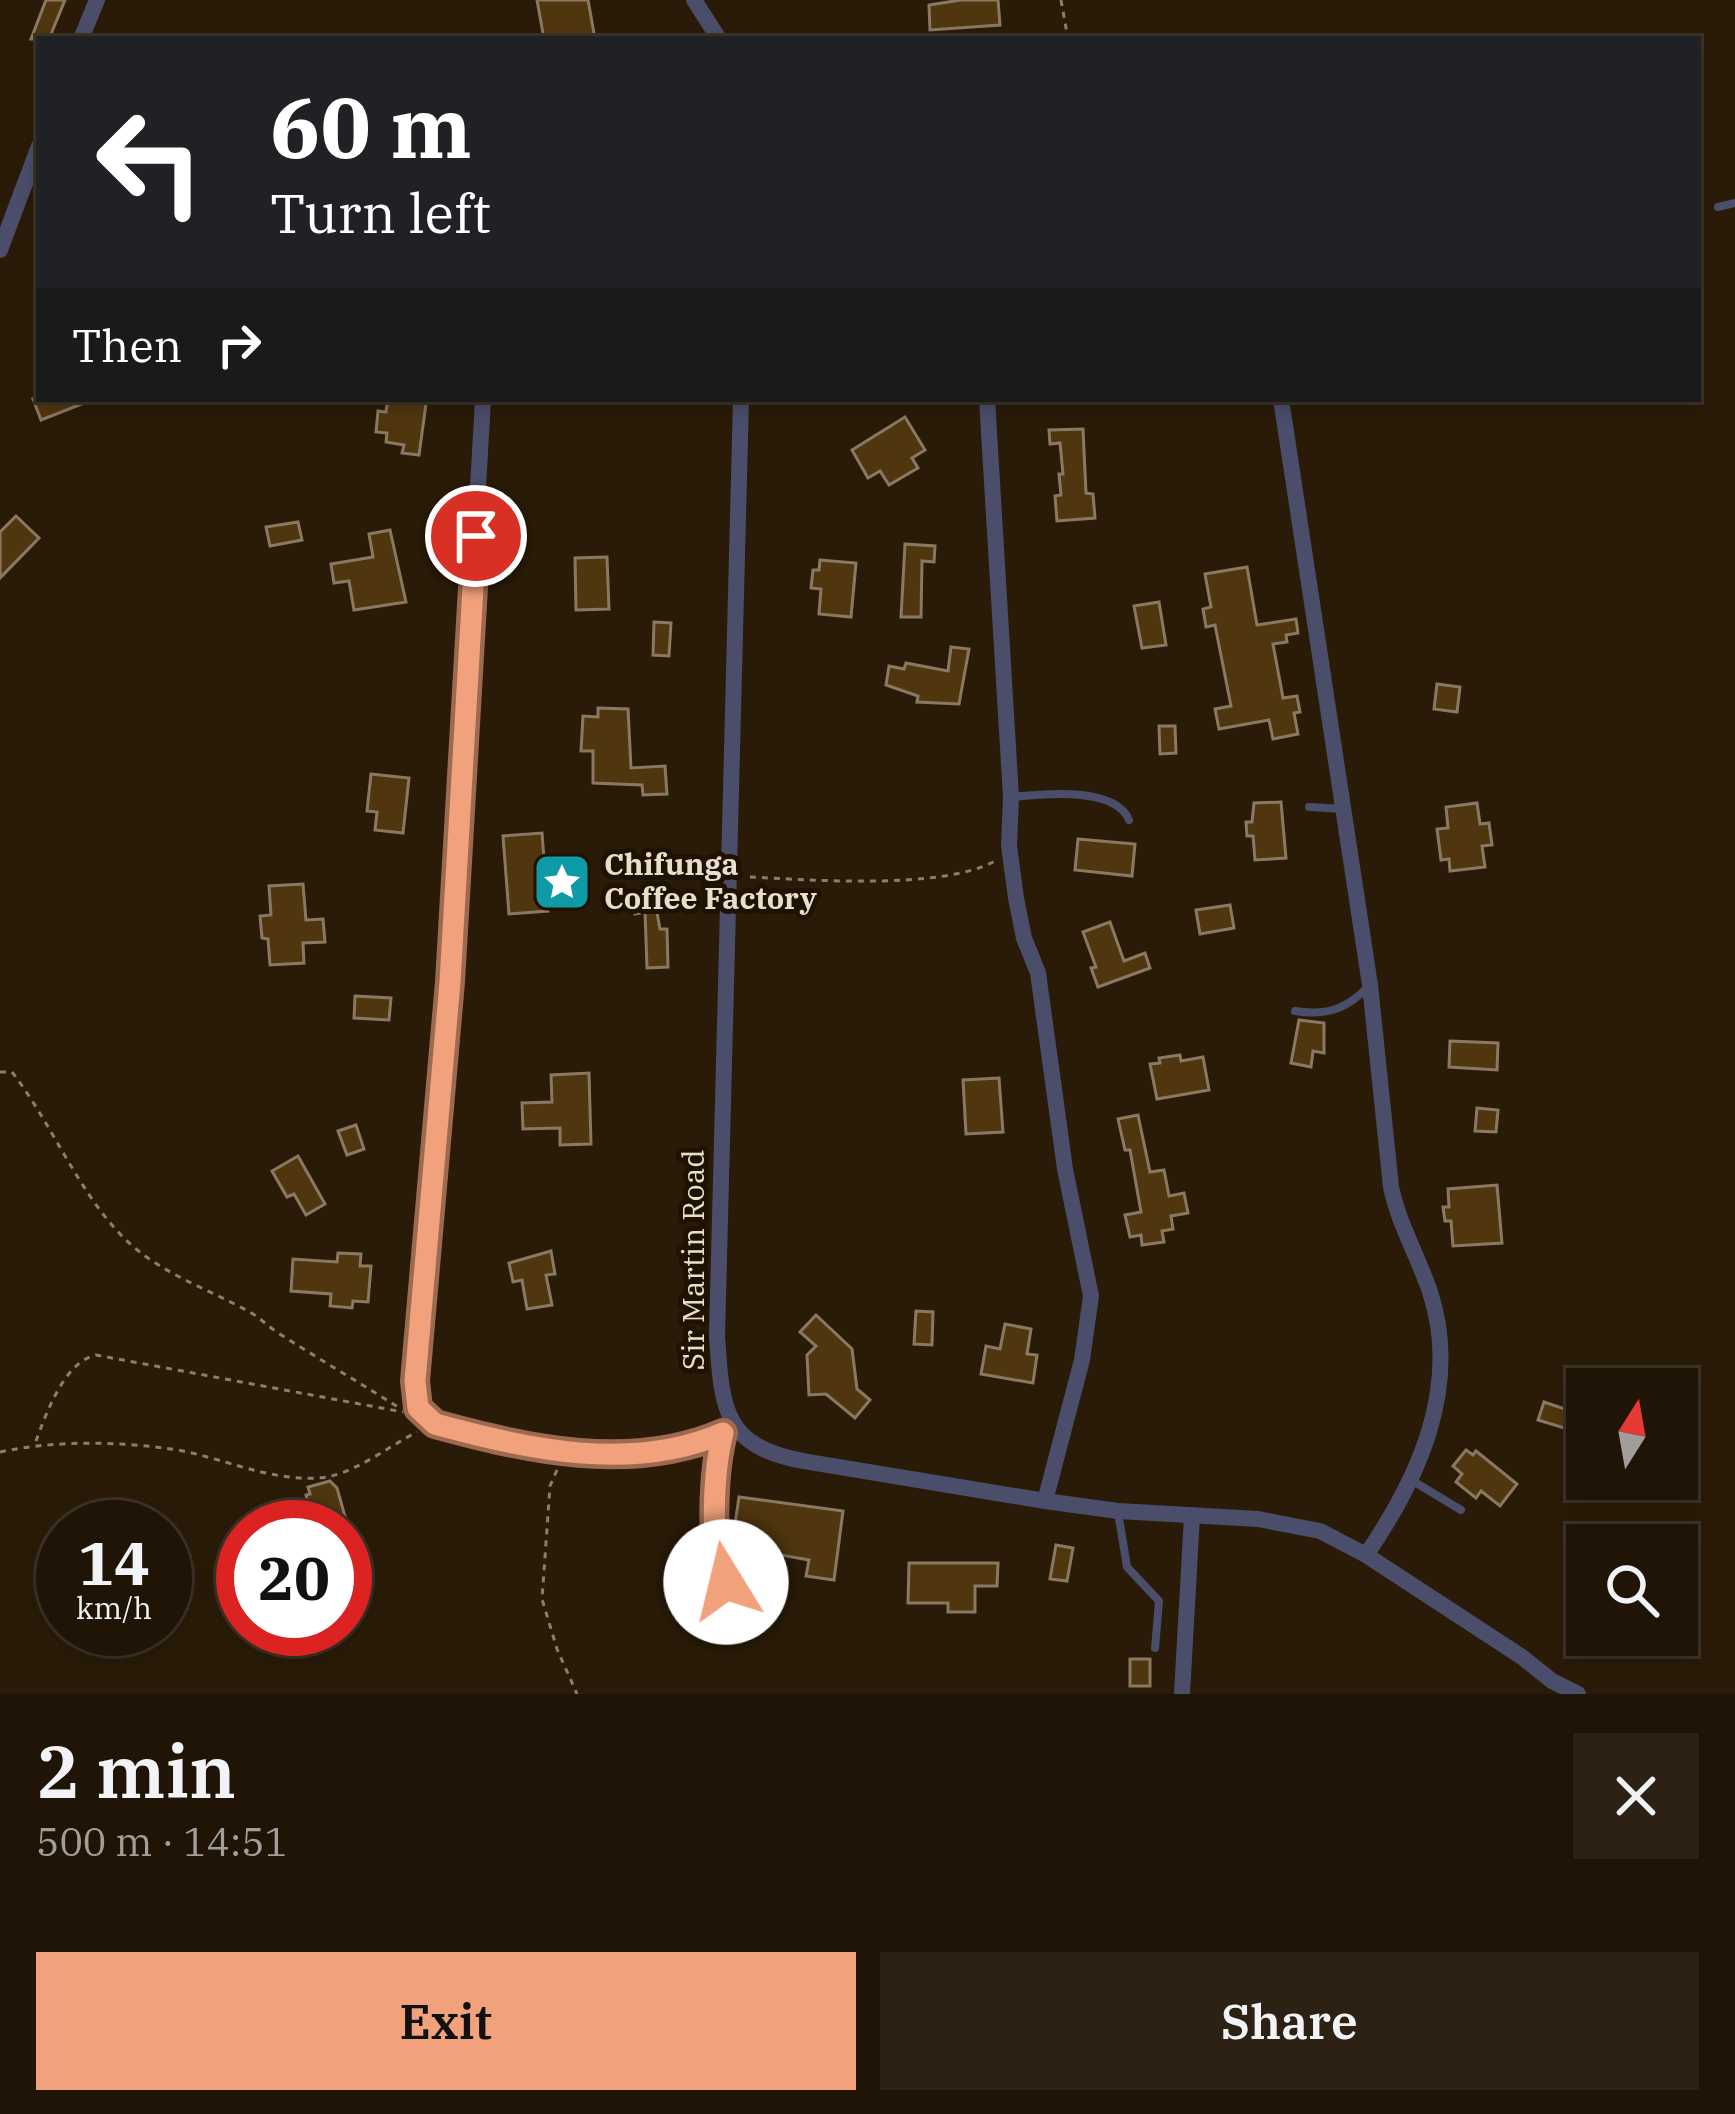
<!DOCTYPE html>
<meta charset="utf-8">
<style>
body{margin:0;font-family:"IBM Plex Serif",serif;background:#2c2113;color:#f1f3f6;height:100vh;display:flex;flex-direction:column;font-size:45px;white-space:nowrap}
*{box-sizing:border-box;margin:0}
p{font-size:39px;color:#a19e9a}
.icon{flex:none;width:66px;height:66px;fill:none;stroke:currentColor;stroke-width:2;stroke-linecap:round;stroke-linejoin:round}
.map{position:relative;height:1694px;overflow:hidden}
.details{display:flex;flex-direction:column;background:#1f1405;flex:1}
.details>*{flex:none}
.banner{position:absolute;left:36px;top:36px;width:1665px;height:366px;border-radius:0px;box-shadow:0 6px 18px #0003,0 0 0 3px #3c3327;background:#202124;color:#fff;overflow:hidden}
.needle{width:78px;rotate:11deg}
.controls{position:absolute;left:1566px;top:1368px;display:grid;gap:24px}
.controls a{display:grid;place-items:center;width:132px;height:132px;border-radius:0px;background:#1f1405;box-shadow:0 6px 18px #0003,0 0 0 3px #3c3327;font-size:60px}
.speed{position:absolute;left:36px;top:1500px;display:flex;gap:24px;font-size:60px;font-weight:700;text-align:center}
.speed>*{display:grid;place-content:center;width:156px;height:156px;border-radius:50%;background:#1f1405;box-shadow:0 6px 18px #0003,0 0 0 3px #3c3327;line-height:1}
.speed small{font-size:30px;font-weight:400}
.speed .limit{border:18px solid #d22;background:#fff;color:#111}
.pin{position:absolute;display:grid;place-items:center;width:102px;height:102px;color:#fff;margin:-51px;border:6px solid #fff;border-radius:50%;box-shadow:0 3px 12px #0007}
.me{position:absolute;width:132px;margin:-66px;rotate:351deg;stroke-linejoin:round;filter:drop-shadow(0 0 9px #0008)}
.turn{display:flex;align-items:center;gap:42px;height:252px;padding:0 36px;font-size:54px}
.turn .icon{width:156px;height:156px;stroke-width:2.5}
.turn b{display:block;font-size:84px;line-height:102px}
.then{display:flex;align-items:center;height:114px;padding:0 36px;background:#0003;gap:24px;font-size:45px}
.round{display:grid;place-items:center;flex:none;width:126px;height:126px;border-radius:0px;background:#2c2113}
.headline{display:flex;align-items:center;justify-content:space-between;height:204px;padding:0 36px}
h1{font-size:72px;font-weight:600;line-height:90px}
.button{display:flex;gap:24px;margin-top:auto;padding:24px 36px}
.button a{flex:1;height:138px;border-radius:0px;background:#f1a17c;color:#111;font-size:48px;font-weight:600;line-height:138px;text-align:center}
.button a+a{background:#2c2113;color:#f1f3f6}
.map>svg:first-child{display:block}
</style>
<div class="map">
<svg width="1735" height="1694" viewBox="0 0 1735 1694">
<rect width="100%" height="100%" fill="#291b07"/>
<g fill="#50360e" stroke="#8a7962" stroke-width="3">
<path d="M46,0H65L49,39H31Z"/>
<path d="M537,0H588L595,39H544Z"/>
<path d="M961,0H998L1000,25L930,30L929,5Z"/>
<path d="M33,399H92V400L41,420Z"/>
<path d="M388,399L426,404L419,455L402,453L404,445L386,442L387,433L376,432L378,411L386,412Z"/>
<path d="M905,417L925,450L912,458L918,468L889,485L880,471L868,478L852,450Z"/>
<path d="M1083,429L1086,493L1093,494L1095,518L1057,521L1055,496L1061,495L1059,474H1063L1060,443L1050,444L1049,430Z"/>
<path d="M16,516L39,538L0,578V532Z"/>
<path d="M298,522L302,540L270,546L266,527Z"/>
<path d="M390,530L406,602L354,610L349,581L334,583L331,564L373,557L369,534Z"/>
<path d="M905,544L935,546L934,562L922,561L921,617H901Z"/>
<path d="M607,557L609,609L576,610L575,558Z"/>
<path d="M820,560L856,563L851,617L819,614L821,589L811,588L813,570H819Z"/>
<path d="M1247,567L1257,625L1296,619L1298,633L1286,635L1287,642L1273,644L1283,698L1297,696L1300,712L1294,713L1298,734L1273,739L1269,720L1219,729L1215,709L1231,706L1215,625L1206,627L1203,609L1211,607L1205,574Z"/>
<path d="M1159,602L1166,645L1142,648L1134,606Z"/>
<path d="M654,622L671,623L669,656L653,655Z"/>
<path d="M951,647L969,649L959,704L917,702L918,696L886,685L889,666L904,669L906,663L948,671Z"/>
<path d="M1437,684L1460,687L1457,712L1434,709Z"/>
<path d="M598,708L628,709L631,768L665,766L667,794L643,795L642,785L593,783V751H581L583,716L598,717Z"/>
<path d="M1159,726H1175L1176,753L1160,754Z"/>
<path d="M371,774L409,778L403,833L375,830L377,812L367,811Z"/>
<path d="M1281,802L1286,858L1255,860L1253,836H1247L1246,822H1252L1254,803Z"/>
<path d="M1477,803L1480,824L1489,823L1492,845L1482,846L1485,867L1450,871L1449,859L1441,860L1437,829L1448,828L1446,807Z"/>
<path d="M542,833L548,911L509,914L503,836Z"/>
<path d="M1078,839L1135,844L1132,876L1075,870Z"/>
<path d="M303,884L306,920L323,919L325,942L303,943L304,963L270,965L268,939L262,938L260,916L271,915L269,886Z"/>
<path d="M653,891L660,929H667L668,967L647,968L645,912L635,914L631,896Z"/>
<path d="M1230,905L1234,928L1200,934L1196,910Z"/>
<path d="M1110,922L1124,961L1145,953L1150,968L1098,987L1091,968L1096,967L1083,932Z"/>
<path d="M355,996L391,998L389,1020L354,1018Z"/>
<path d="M1299,1020L1324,1023V1053L1313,1051L1311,1067L1291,1063Z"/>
<path d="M1450,1041L1498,1043L1497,1070L1449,1067Z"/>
<path d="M1180,1055L1181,1061L1203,1057L1209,1090L1157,1099L1150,1064L1160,1063L1159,1058Z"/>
<path d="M589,1073L591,1144L560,1145V1128L523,1129L522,1103L552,1102L551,1075Z"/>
<path d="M999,1078L1003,1132L966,1134L963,1080Z"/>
<path d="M1477,1108L1498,1110L1496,1132L1475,1131Z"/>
<path d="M1138,1115L1150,1172L1164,1170L1169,1196L1184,1193L1188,1213L1171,1216L1173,1229L1162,1231L1164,1242L1142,1245L1141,1235L1130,1237L1125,1215L1141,1212L1130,1150H1125L1118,1119Z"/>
<path d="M356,1125L364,1149L347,1155L338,1131Z"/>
<path d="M298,1156L325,1204L306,1215L294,1194L287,1197L272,1171Z"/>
<path d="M1497,1185L1502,1243L1453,1246L1451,1221H1445L1443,1207H1449L1448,1189Z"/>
<path d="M551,1251L555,1274L546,1275L552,1305L527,1309L522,1280L513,1282L509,1263Z"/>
<path d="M338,1253L361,1254L360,1266H371L368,1302L353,1301L352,1308L330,1306L331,1294L291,1291L293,1259L337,1262Z"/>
<path d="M916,1311L933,1312L932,1345L914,1344Z"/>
<path d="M816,1315L852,1349L857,1389L870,1400L855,1418L826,1394L809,1395L807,1355L816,1346L800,1332Z"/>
<path d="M1005,1324L1031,1329L1027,1354L1037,1355L1033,1383L981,1374L986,1346L1000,1349Z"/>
<path d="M1544,1402L1580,1414L1574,1431L1538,1420Z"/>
<path d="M1466,1450L1473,1455L1476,1451L1517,1484L1500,1506L1481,1491L1476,1498L1456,1482L1462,1474L1453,1466Z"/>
<path d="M330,1481L337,1488L348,1527H314L306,1495L310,1494L308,1487Z"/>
<path d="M739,1497L843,1511L834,1580L806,1576L809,1560L781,1555L779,1570L762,1568L767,1536L734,1531Z"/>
<path d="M1056,1545L1073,1548L1067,1581L1050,1579Z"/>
<path d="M909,1563H998L997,1586H975V1612H948V1603H908Z"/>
<rect x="1130" y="1659" width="20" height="27"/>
</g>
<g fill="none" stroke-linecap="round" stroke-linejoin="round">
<g stroke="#8a7f6f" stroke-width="3" stroke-dasharray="6 6" stroke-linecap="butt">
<path d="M1061,0L1068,39"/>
<path d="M750,877C812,880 942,890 995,861"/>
<path d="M0,1072H12C53,1125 78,1193 126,1240C162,1275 212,1290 253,1314C264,1321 272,1330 283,1336C322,1361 362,1384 401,1409"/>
<path d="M36,1441C46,1414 64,1362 96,1355L403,1412"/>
<path d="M0,1452C52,1441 111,1441 164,1448C216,1454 264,1481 317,1478C351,1477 387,1447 417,1432"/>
<path d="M557,1470L550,1486L542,1599L557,1649L577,1694"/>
</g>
<g stroke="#4b4e6b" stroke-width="8">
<path d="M1718,207L1735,203"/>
<path d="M1012,797C1043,794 1115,786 1129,820"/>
<path d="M1309,807L1344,809"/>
<path d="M1295,1011C1327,1016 1347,1009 1369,986"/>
<path d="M723,1434C710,1481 708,1549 731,1592"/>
<path d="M1413,1481L1461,1510"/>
<path d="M1118,1512L1127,1567L1159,1601L1155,1648"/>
</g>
<g stroke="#4b4e6b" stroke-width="16">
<path d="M694,0L719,39"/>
<path d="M81,39L97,0"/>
<path d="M0,250L39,146"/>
<path d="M483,399L450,982L414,1380L419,1408L435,1424C540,1452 629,1471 734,1428"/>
<path d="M741,399L717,1336C722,1409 723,1446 803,1461L1045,1501L1118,1511L1258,1519L1320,1531L1366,1555L1522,1657L1552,1681L1578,1694"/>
<path d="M987,399L1011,797L1009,846L1016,898L1024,938L1038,973L1065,1169L1091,1296L1082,1360L1045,1501"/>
<path d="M1281,399L1370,985L1391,1187C1399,1225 1418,1256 1430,1292C1461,1386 1419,1478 1366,1555"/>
<path d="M1182,1694L1192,1516"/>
</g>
</g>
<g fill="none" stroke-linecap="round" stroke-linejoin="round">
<g stroke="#9d6951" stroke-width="30">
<path id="route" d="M476,536L450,982L415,1381L418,1408L435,1424C527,1449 631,1473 723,1433C714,1468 708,1550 726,1582"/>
</g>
<use href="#route" stroke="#f1a17c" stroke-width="21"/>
</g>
<defs>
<g id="sight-square" transform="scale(3)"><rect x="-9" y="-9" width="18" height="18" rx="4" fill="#0f9aa8" stroke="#1f1201"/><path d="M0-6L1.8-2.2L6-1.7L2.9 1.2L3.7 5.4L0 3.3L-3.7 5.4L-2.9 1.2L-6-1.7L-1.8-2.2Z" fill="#fff"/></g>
</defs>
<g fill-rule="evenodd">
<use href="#sight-square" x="562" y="882"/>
</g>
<g text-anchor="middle" stroke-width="10" stroke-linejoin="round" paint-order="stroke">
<g font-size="30" font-weight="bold" fill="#e7ded2" stroke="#1f1201" text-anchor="start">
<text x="604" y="875">Chifunga<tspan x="604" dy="34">Coffee Factory</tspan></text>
</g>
<g font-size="30" fill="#e7ded2" stroke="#1f1201">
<text transform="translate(694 1260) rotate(-90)" y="10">Sir Martin Road</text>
</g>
</g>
</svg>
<div class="controls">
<a><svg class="needle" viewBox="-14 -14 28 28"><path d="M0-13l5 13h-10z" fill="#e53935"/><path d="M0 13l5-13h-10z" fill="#a19e9a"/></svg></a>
<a><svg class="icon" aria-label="search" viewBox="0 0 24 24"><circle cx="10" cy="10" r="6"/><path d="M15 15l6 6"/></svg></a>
</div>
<div class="speed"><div>14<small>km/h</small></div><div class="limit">20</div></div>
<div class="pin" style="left:476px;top:536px;background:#d93025"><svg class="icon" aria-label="arrive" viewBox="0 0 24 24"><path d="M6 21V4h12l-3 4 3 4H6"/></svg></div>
<svg class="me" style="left:726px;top:1582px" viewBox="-20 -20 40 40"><circle r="19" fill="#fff"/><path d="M0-13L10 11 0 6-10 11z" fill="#f1a17c"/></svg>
<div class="banner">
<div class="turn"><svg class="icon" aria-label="left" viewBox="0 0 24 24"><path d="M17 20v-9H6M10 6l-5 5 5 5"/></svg><div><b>60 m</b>Turn left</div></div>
<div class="then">Then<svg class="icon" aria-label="right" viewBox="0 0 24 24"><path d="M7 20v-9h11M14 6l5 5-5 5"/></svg></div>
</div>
</div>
<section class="details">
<div class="headline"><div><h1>2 min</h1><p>500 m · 14:51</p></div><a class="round"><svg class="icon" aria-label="close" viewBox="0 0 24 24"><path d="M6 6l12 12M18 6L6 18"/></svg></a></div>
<div class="button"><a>Exit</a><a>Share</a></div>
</section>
